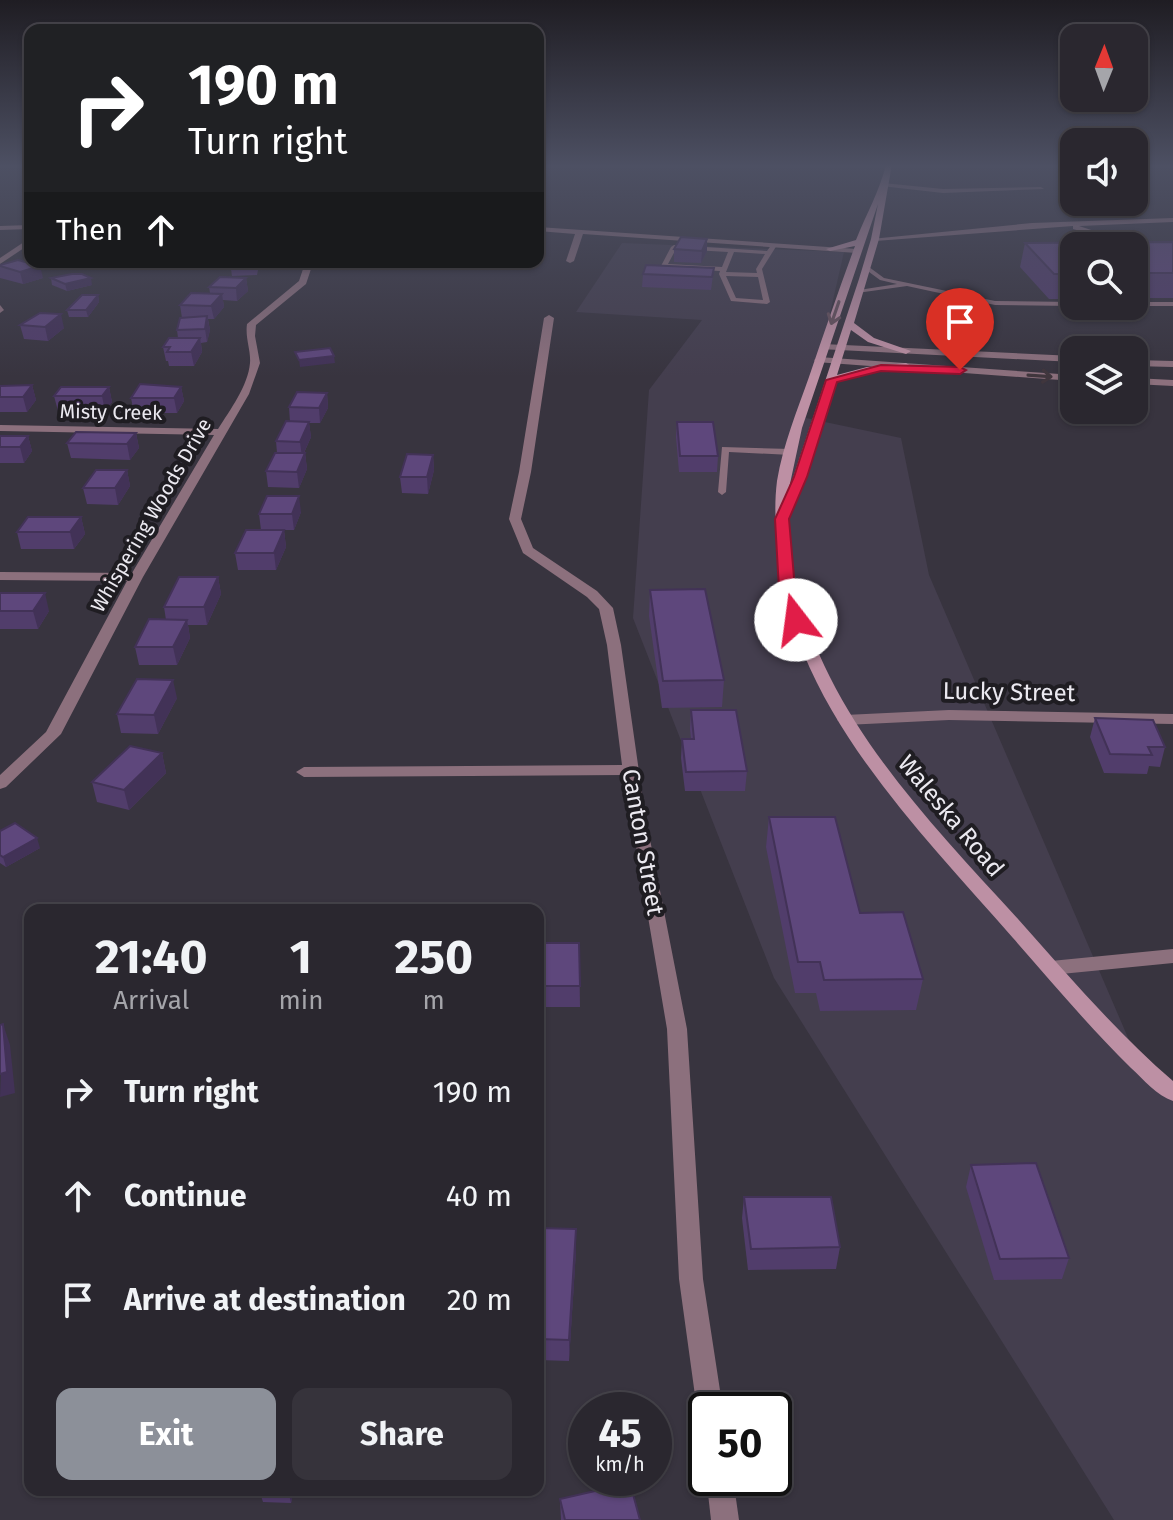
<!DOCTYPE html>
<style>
body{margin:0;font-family:"Fira Sans",sans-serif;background:#36333b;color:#f1f3f6;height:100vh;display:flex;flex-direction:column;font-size:30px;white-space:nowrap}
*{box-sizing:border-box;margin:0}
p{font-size:26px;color:#a5a5aa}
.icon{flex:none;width:44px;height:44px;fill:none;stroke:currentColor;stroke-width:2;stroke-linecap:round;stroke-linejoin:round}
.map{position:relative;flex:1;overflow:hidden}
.sheet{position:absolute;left:24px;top:904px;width:520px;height:592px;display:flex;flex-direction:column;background:#2a272f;border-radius:16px;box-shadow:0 2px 6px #0004,0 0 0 2px #46444b}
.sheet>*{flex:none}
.top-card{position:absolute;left:24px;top:24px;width:520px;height:244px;border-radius:16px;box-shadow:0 2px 6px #0004,0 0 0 2px #46444b;background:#202124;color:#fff;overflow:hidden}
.needle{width:52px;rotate:1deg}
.controls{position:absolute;left:1060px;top:24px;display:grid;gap:16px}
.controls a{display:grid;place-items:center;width:88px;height:88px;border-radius:16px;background:#2a272f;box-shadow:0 2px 6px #0004,0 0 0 2px #46444b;font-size:40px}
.speed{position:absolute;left:568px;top:1392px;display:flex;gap:16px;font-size:40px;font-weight:700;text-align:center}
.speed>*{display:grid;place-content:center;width:104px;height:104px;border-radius:50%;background:#2a272f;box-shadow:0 2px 6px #0004,0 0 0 2px #46444b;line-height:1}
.speed small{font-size:20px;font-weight:400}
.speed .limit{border:4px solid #111;border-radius:12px;background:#fff;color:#111}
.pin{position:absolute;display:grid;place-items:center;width:68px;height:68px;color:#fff;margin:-82px -34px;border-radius:50% 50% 50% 0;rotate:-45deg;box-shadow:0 0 8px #0007}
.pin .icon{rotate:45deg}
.me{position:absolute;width:88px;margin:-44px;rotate:345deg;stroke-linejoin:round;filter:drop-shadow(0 0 6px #0008)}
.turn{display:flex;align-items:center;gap:28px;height:168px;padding:0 32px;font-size:36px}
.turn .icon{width:104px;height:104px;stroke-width:2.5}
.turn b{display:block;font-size:56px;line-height:68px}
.then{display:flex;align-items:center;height:76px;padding:0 32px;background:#0003;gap:16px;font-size:30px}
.eta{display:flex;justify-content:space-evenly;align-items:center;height:136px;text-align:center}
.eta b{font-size:48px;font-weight:700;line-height:56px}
.action{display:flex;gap:16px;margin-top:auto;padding:16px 32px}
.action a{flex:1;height:92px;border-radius:16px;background:#8c9099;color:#fff;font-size:32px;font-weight:700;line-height:92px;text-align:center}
.action a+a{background:#36333b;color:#f1f3f6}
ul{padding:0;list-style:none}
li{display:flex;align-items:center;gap:24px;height:104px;padding:0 32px}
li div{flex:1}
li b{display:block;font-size:30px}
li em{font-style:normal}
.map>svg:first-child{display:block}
</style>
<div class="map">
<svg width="1173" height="1520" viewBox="0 0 1173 1520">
<rect width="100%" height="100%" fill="#38343f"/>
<path fill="#443e4e" d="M622,243L844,252L806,418L901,438L929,575L1132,1047L1173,1085V1520H1114L774,978L633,618L649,390L702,320L576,312Z"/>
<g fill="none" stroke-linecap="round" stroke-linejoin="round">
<g fill="#8c707d" fill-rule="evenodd">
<path d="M883,183L943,189L1041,187L1044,189L943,193L881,186Z"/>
<path d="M772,244L777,245L762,269L770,302L767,304L731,301L719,274L720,271L664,268L661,266L671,247L674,245L767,251ZM676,249L728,252L722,267L668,264ZM734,252L765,254L756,269L757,273L726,272ZM726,276L758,277L763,300L736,298Z"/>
<path d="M865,267H869L884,278L995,301L1074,302V306L995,305L907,286L857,293L856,292L859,290L897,284L880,280L865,269Z"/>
<rect x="1134" y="302" width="39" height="4"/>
<path d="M722,447L791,449L795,452L791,455L729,452L726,492L722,495L718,492Z"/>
</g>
<g fill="#8c707d" fill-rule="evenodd">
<path d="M1173,218V222L1079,226L1134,244L1135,246L1134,247L1073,229V226L875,241L871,239L1032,223Z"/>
<path d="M30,225V229L0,230V226Z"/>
<path d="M538,227L857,249L861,251L857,253L583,234L574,261L570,263L566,261L575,234L538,231Z"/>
<path d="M30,238V244L0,264V258Z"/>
<path d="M297,262H305L311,269L306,284L256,325L255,336L260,363L249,394L143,577L61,734L6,787L0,789V775L46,732L127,581L0,580V572L132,573L214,435L0,431V425L218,429C230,410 248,386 250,363C251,350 245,338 247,324L299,281L303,269Z"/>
<path d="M0,305L4,310L0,313Z"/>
<path d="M549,315L554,318L531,472L521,519L533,548L597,591L613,608L621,645L645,814L687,1029L703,1279L723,1410H706V1421L701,1419L697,1410L679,1279L667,1029L624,775L304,777L296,772L304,767L622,765L607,645L599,609L587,597L523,553L509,519L519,472L544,318Z"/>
<path d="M949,710L1173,714V724L949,720L845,725L837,720L845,715Z"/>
<path d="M1173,949V963L1051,975L1044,973L1041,968L1044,963L1051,961Z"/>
<path d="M706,1476L733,1478L739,1520H711Z"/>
</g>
<g fill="#8c707d" fill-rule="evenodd">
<path d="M823,344L1074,356V362L820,349V345Z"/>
<path d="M819,357L1074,375V381L816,362L814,360Z"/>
<path d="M1134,360L1173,361V367L1134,366Z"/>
<path d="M1134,378L1173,380V386L1134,384Z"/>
</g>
<path fill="#bd90a4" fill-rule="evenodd" d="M886,164H892L879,239L854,323L874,338L911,351L906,354L868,342L851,330L837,375L867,367L906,363L911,366L906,369L868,373L835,382C826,413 817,444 806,475C802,489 791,506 788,519C784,533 791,564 794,579C826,717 925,817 1018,919C1068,975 1116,1032 1173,1081V1101C1157,1096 1143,1079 1131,1068C1089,1027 1052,982 1013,938C911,821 781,695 776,529C775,513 775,497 777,481C783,445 797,411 809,377C824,333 839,289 855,246L830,251L826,249L856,240C866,214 880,191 886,164ZM878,204L871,239L859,279L788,493L802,428Z"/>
</g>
<g fill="#513d6b">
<path d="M30,201V218H26L23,207Z"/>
<path d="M1173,242V298H1134V246H1074V299H1049L1020,267L1025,243Z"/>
<path d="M674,249L707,251L701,263L674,262Z"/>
<path d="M0,265L43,278L23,284L0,278Z"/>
<path d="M259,265L257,275L232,276L231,269Z"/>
<path d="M714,268L711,290L642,287L643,274Z"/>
<path d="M51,278L92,285L67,291L52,285Z"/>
<path d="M246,278L248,291L237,301L223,300L224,307L214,319H208L210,330L207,342L201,343L202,352L194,366H169L168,361H166L163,347L178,338L177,330L182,318L180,305L210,293L209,287Z"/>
<path d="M98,295L99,302L88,317H69L67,310Z"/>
<path d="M20,325L64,328L48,341L24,339Z"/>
<path d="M32,385L36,400L27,412H0V386Z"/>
<path d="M109,387L112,402L105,411H58L54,396Z"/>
<path d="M181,387L184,401L177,413H134L131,398Z"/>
<path d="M327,393L328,408L320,423H309L311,437L304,453H305L307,469L299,488L268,487L266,471L277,453L276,441L290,422L289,407Z"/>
<path d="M677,422L718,456L717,472H679L676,437Z"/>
<path d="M136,433L139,448L130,460L71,458L67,443Z"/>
<path d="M0,436H28L32,451L24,463H0Z"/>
<path d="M433,455L434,470L428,494L402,493L400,477Z"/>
<path d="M127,470L130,486L118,505L87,504L83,488Z"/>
<path d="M301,512L294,530H284L286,547L276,570H238L235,553L261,530L259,514Z"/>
<path d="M81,517L85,534L74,549H21L17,532Z"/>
<path d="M218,577L221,594L207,625H188L190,638L177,665H139L135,647L166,620L164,607Z"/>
<path d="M650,590L724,680L722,707L662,708L649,616Z"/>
<path d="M0,593L49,611L38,629H0Z"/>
<path d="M177,698L158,734L121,733L117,714Z"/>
<path d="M691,710L747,771L745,791H685L681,758L682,739H691L690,729Z"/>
<path d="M1095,718L1165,747L1160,767L1149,766L1147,774L1104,773L1090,737Z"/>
<path d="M162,753L166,773L129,810L97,802L92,782Z"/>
<path d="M769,817L923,979L916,1010L820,1011L816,993H795L766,847Z"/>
<path d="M0,831L40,848L6,867L0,863Z"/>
<path d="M538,943H579L580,1007H538Z"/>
<path d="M971,1165L1069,1258L1062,1279L994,1280L966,1187Z"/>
<path d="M744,1197L840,1247L836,1269L748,1270L742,1218Z"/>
<path d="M538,1228L576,1250L569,1361L538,1360Z"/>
<path d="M259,1490H294L291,1503L263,1502Z"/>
<path d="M560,1499L640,1520H561Z"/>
</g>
<g fill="#423257">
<path d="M707,239V251L701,263L702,251Z"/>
<path d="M40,266L43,278L23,284L20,272Z"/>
<path d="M91,278L92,285L67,291L65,284Z"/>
<path d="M246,278L248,291L237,301L236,288Z"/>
<path d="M222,294L224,307L214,319L211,306Z"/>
<path d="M98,295L99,302L88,317L86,310Z"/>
<path d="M61,314L64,328L48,341L45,327Z"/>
<path d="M207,316L210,330L207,342L205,329Z"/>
<path d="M200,338L202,352L194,366L191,352Z"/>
<path d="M334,356L335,363L300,367L299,360Z"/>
<path d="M32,385L36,400L27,412L23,397Z"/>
<path d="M109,387L112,402L105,411L102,396Z"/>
<path d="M181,387L184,401L177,413L174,398Z"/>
<path d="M327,393L328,408L320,423L319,408Z"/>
<path d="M309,422L311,437L302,457L300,442Z"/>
<path d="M136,433L139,448L130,460L127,444Z"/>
<path d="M28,436L32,451L24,463L20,447Z"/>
<path d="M305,453L307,469L299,488L297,472Z"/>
<path d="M433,455L434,470L428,494L427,477Z"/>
<path d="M127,470L130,486L118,505L115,488Z"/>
<path d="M299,496L301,512L294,530L292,514Z"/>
<path d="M81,517L85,534L74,549L70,532Z"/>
<path d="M284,530L286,547L276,570L274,553Z"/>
<path d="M218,577L221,594L207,625L204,607Z"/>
<path d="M45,593L49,611L38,629L33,611Z"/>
<path d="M187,620L190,638L177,665L173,647Z"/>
<path d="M173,680L177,698L158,734L154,715Z"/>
<path d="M162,753L166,773L129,810L124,790Z"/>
<path d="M37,838L40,848L6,867L3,857Z"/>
<path d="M3,1024L10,1045L15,1093L0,1097Z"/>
<path d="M576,1229V1250L569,1361V1340Z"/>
<path d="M288,1490H294L291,1503Z"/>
</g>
<g fill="#5e477c" stroke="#423257" stroke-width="2">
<path d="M681,237L707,239L702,251L674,249Z"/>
<path d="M1173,242V273H1134V246H1074V274H1054L1025,243Z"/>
<path d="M18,260L40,266L20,272L0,266V265Z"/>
<path d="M233,262H258L256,268L231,269Z"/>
<path d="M646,265L714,268L712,277L643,274Z"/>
<path d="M72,274H82L91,278L65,284L51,278Z"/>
<path d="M220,277L246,278L236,288L209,287Z"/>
<path d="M191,293L222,294L211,306L180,305Z"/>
<path d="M82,295H98L86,310H67Z"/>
<path d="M40,313L61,314L45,327L20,325Z"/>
<path d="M207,316L205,329L177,330L180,318Z"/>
<path d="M169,338H200L191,352H167L170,347H163Z"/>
<path d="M330,348L334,356L299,360L295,352Z"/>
<path d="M140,384L181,387L174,398H131Z"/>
<path d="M32,385L23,397H0V386Z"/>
<path d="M61,387H109L102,396H54Z"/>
<path d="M297,392L327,393L319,408L289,407Z"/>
<path d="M286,421L309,422L300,442L276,441Z"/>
<path d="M677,422H713L718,456H680Z"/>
<path d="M76,432L136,433L127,444L67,443Z"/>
<path d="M0,436H28L20,447H0Z"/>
<path d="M275,453H305L297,472L266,471Z"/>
<path d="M407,454L433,455L427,477H400Z"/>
<path d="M96,470H127L115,488H83Z"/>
<path d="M267,496H299L292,514H259Z"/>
<path d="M28,517H81L70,532H17Z"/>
<path d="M246,530H284L274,553H235Z"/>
<path d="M179,577H218L204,607H164Z"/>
<path d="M705,589L724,680L663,681L650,590Z"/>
<path d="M0,593H45L33,611H0Z"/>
<path d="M149,619L187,620L173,647H135Z"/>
<path d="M137,679L173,680L154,715L117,714Z"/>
<path d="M691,710H736L747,771L686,772L682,739H694Z"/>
<path d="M1095,718L1153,720L1165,747H1148L1152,755L1110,754Z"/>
<path d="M130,746L162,753L124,790L92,782Z"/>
<path d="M769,817H835L860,913L903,912L923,979L824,980L820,962H798Z"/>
<path d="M15,823L37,838L3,857L0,855V831Z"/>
<path d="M538,943H579L580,986H538Z"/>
<path d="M3,1024L7,1072L0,1074V1025Z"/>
<path d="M1036,1163L1069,1258L1000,1259L971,1165Z"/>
<path d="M744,1197H831L840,1247L751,1249Z"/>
<path d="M538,1228L576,1229L569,1340L538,1339Z"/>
<path d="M630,1483L640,1520H565L560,1499Z"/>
</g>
<defs><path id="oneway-shaft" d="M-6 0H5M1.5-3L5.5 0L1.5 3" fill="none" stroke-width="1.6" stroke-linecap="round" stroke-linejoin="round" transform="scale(2)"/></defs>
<use stroke="#66515c" href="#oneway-shaft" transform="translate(835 313) rotate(109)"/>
<use stroke="#40363d" href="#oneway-shaft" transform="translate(1040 376) rotate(4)"/>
<linearGradient id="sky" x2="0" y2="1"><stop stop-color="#1f1d23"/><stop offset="0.44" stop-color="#4d5063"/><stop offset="1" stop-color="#4d5063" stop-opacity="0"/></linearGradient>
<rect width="1173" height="377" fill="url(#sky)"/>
<path fill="#e11d48" stroke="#92132f" stroke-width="2" d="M881,365L960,367L966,370L960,374L881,371L837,382L807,477L789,519L795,589L804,620L802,624H791L779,589L775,519L794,477L826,380Z"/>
<g text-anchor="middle" stroke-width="8" stroke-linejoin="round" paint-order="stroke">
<g font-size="20" fill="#ebe9f0" stroke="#1f1d22">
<text transform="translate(111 412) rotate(1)" y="7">Misty Creek</text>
<text transform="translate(151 515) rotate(-60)" y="7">Whispering Woods Drive</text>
</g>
<g font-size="24" fill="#ebe9f0" stroke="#1f1d22">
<text transform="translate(1009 692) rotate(1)" y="8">Lucky Street</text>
<text transform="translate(951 816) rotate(50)" y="8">Waleska Road</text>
<text transform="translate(643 842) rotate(80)" y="8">Canton Street</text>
</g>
</g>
</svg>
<div class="controls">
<a><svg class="needle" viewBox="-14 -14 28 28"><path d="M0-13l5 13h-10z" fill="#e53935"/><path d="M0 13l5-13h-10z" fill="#a5a5aa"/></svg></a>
<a><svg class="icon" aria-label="sound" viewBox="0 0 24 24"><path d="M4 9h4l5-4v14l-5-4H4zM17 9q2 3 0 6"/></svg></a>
<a><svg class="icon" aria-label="search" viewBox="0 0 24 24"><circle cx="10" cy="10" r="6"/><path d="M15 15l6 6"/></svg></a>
<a><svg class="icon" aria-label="layers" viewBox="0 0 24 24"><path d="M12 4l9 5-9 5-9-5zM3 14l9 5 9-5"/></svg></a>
</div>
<div class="speed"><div>45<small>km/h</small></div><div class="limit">50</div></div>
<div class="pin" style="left:960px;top:370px;background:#d93025"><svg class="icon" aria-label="arrive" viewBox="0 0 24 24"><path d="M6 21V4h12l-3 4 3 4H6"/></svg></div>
<svg class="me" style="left:796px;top:620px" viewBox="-20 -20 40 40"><circle r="19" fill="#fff"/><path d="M0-13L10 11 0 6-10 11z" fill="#e11d48"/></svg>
<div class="top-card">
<div class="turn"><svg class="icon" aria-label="right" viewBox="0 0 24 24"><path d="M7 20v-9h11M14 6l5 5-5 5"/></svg><div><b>190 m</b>Turn right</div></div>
<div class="then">Then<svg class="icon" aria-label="ahead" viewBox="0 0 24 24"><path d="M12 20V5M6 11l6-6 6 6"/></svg></div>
</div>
<section class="sheet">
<div class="eta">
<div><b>21:40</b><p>Arrival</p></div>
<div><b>1</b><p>min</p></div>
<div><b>250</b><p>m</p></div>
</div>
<ul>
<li><svg class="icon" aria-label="right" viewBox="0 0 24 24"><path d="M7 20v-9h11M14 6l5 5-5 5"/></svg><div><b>Turn right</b></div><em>190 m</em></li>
<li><svg class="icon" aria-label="ahead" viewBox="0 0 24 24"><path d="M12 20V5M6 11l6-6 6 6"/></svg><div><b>Continue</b></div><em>40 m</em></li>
<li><svg class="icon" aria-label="arrive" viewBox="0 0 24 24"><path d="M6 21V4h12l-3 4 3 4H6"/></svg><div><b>Arrive at destination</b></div><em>20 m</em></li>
</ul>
<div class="action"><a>Exit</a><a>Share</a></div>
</section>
</div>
